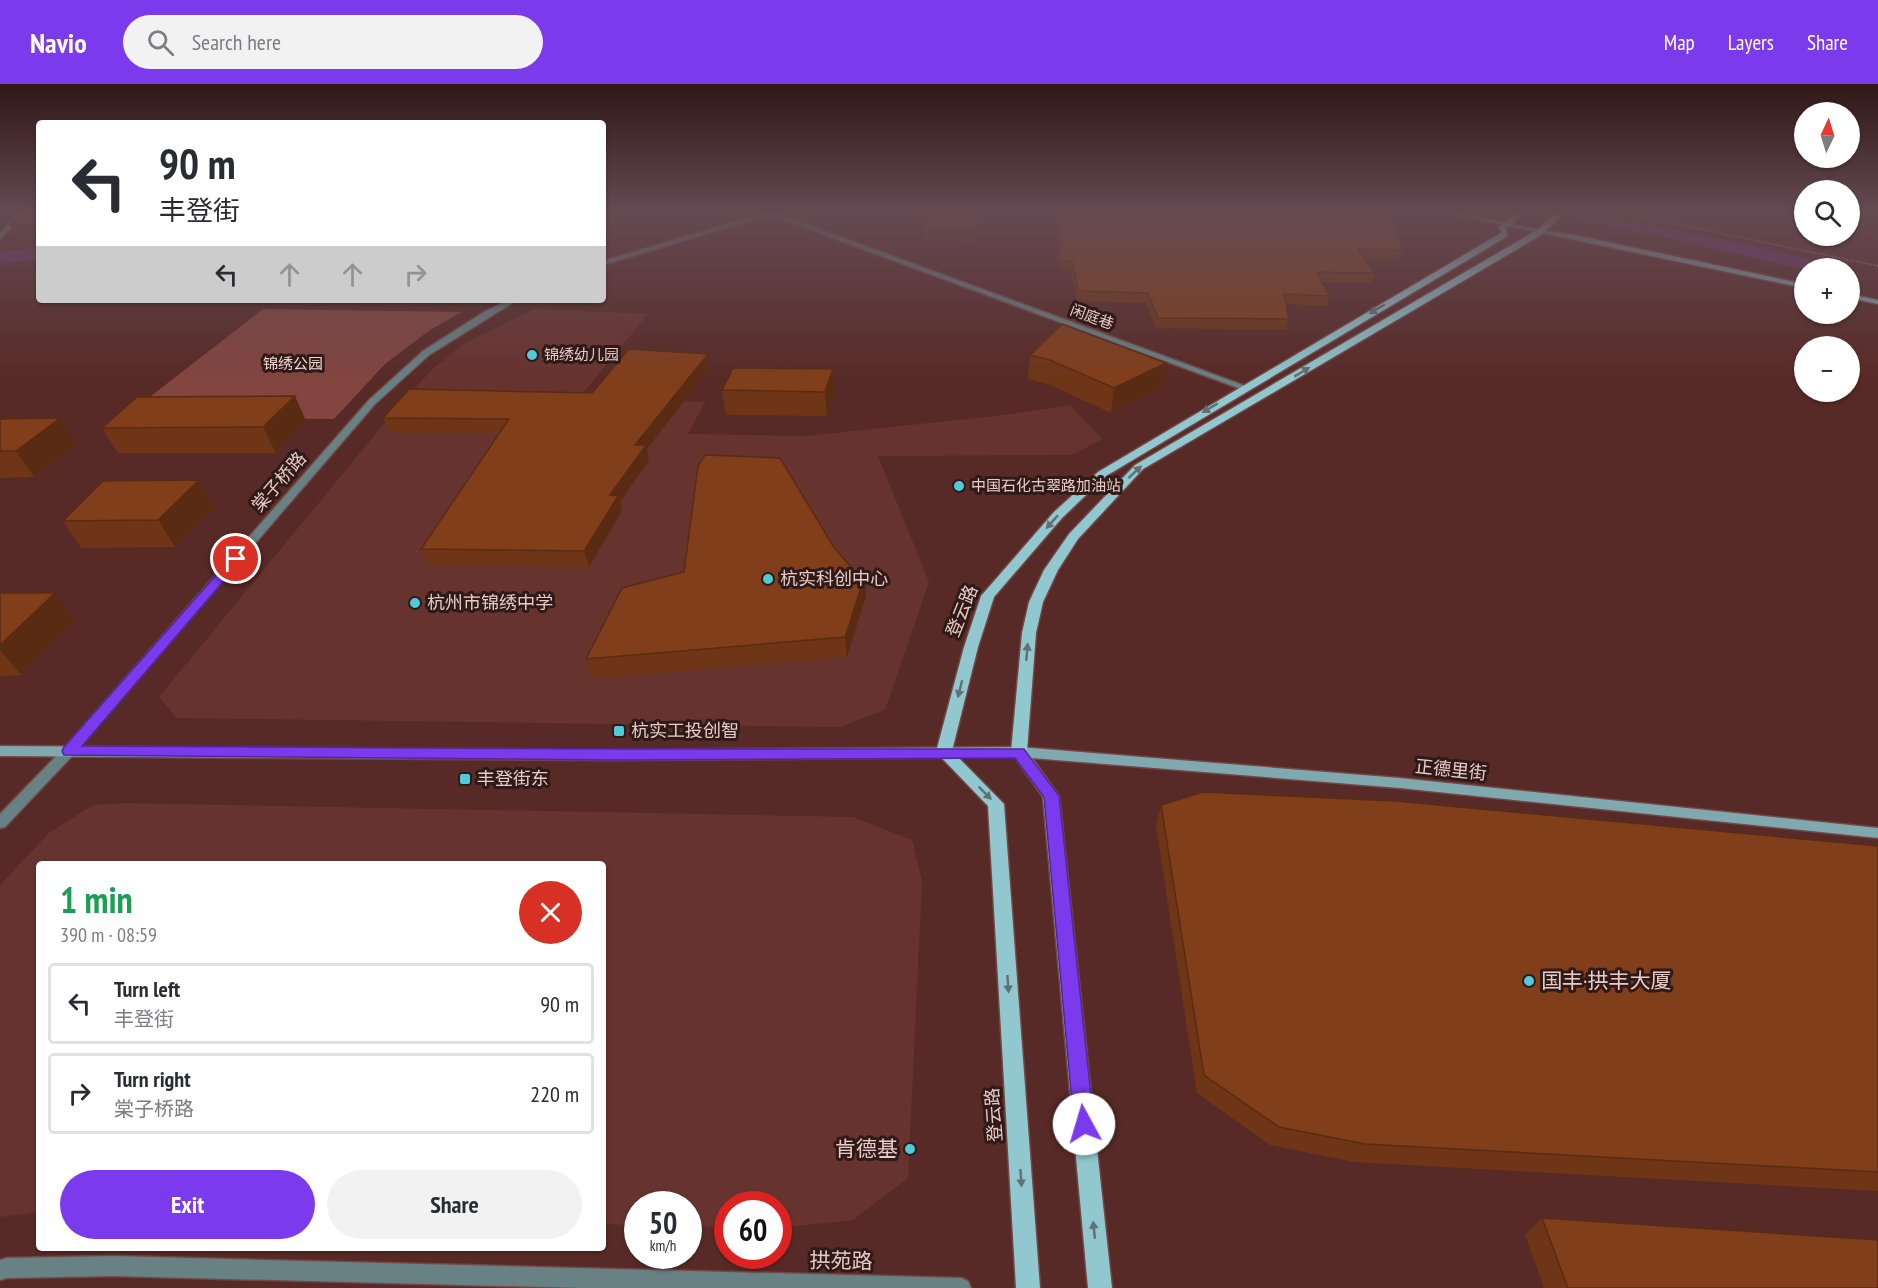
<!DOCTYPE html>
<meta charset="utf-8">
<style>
body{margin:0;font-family:"PT Sans Narrow","Noto Sans SC",sans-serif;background:#f2f2f3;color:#2b2b33;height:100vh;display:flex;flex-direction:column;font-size:22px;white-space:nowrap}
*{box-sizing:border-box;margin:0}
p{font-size:20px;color:#7c7c81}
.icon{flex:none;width:33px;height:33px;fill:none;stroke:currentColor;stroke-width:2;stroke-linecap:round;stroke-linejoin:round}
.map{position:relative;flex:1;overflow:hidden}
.details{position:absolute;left:36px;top:777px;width:570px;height:390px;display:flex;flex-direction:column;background:#fff;border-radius:6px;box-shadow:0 2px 4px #0004}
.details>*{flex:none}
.banner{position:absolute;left:36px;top:36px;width:570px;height:183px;border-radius:6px;box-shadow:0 2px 4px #0004;background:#fff;color:#2b2b33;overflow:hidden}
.needle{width:39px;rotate:4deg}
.controls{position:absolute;left:1794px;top:18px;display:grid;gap:12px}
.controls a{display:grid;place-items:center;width:66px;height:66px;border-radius:50%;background:#fff;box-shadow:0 2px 4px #0004;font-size:30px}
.speed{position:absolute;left:624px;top:1107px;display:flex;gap:12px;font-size:30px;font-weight:700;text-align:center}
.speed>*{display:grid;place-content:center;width:78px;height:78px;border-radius:50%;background:#fff;box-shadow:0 2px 4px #0004;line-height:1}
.speed small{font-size:15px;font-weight:400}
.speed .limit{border:9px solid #d22;background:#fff;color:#111}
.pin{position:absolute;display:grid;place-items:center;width:51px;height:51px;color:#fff;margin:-26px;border:3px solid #fff;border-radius:50%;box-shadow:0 2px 6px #0007}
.me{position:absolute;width:66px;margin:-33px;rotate:354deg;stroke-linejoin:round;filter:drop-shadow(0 0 4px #0008)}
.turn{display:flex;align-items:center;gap:21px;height:126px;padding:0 24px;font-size:27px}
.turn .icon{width:78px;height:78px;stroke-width:2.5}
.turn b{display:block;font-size:42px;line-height:51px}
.lanes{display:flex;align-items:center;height:57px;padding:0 24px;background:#0003;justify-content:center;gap:30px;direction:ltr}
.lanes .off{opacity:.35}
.round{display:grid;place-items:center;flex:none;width:63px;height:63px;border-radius:32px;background:#f2f2f3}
.headline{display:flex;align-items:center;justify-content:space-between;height:102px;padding:0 24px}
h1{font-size:36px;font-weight:800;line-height:45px;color:#1e9e55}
.cta{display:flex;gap:12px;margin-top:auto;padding:12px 24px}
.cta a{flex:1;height:69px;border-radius:36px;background:#7c3aed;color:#fff;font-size:24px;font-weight:800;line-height:69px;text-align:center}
.cta a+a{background:#f2f2f3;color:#2b2b33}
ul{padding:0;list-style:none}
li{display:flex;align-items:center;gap:18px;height:81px;margin:0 12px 9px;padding:0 12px;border:3px solid #e1e1e2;border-radius:6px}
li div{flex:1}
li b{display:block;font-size:22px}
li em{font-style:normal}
header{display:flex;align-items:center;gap:36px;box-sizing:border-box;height:84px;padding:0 30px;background:#7c3aed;color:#fff}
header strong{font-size:28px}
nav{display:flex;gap:33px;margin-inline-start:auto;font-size:21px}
.search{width:420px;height:54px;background:#f2f2f3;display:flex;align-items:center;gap:15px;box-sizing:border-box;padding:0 21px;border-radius:33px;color:#7c7c81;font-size:22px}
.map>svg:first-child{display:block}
</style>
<header>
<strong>Navio</strong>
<div class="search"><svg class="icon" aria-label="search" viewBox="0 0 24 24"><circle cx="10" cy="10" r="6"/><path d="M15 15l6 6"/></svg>Search here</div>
<nav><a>Map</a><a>Layers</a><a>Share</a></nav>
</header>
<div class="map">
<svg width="1878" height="1204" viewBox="0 0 1878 1204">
<rect width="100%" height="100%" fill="#582a27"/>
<g fill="#67332f">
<path d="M535,225L648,230L578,315L705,318L688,350L807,352L1004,331L1070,321L1102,355L1072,371L878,372L929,498L885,626L840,643L177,634L159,613L406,313L435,283L466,258Z"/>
<path d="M125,719L853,733L912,756L922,797L908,1094L853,1136L779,1144L778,1120H728L727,1143L689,1142L688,1120H638L637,1141L603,1140V780H39V1128L0,1133V801L49,749L93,721Z"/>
</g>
<path fill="#824540" d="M263,225L462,228L430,246L385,280L334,335L124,333Z"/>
<g fill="#702f73">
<path d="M1527,126H1567L1744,160L1846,184L1804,185L1643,149Z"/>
<path d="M39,163V175L0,180V168Z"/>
</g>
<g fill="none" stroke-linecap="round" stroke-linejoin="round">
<g stroke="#724744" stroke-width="3">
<g id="street">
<path d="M758,126L773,128L1248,303L1241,305L770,131L603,181V177L764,129Z"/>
<path d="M509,216H517L429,271L375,320L74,670L5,743L0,744V730L64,664L369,316L423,267L484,228Z"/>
<path d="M114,1172L961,1194L968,1197L971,1204H581L114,1192L7,1194L0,1196V1176L7,1174Z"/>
</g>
</g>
<g stroke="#724744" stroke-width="3">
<g id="secondary">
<path d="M21,126H28L0,155V149Z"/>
<path d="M1432,126H1445L1540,146L1575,151L1804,200V204Z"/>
<path d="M1850,210L1878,216V220L1850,214Z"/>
<path d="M0,662L616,666L1019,663L1400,694L1878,744V754L1400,704L1019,673L616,676L0,672Z"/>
</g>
</g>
<g stroke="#724744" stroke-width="3">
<g id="primary">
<path d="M1520,126H1528L1506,145L1508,152L1106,392L1062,434L994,513L978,563L952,667L1004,720L1040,1204H1016L988,722L936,668L964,563L981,512L1054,428L1098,388L1501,149L1499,143Z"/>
<path d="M1559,126H1567L1543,150L1143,385L1078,455L1058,486L1043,518L1036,549L1027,667L1059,712L1112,1204H1088L1043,713L1011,668L1022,549L1029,518L1044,486L1069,450L1135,381L1537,146Z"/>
</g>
</g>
<g stroke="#9e7875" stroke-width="2" stroke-dasharray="1.5 1.5" stroke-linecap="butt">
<path d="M1411,126L1422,129"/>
<path d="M1609,126L1878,182"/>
<path d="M1578,132L1586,126"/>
</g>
<use href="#street" fill="#678185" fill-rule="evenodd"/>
<use href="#secondary" fill="#7fa9af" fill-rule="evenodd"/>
<use href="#primary" fill="#91c8cf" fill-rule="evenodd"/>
</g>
<g fill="#6e3517">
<path d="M603,126H638L617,147H603Z"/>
<path d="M906,126H985L975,157L923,155L922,146L926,139L904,138V129Z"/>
<path d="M1053,126H1356L1361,132L1404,166L1401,175H1365L1375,189L1372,199L1322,198L1329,212L1327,222L1286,220L1289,235L1286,246L1156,244L1146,219L1077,217L1071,187L1060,186Z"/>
<path d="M708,270L710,283L647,365L649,376L620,418L622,427L589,483L427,481L421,465L499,350L389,348L383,334L592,309Z"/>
<path d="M1030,271L1162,303L1111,329L1048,300L1028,295Z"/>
<path d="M733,284L835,309L827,332L726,331L722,306Z"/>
<path d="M0,335L76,360L34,393L0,394Z"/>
<path d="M306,337L276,369H118L102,344Z"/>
<path d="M214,423L175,463L81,464L63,437Z"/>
<path d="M856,489L865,492L866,512L847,573L592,595L586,575Z"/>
<path d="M0,509L76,537L21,591L0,592Z"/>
<path d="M1161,721L1878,762V1107L1354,1078L1270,1061L1197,1009L1156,742Z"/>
<path d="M1542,1134L1878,1204H1544L1525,1151Z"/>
</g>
<g fill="#5a2b13">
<path d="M626,126H638L617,147L615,137Z"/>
<path d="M982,126H985L975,157V147Z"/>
<path d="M39,138V152L17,155L9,141Z"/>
<path d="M708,270L710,283L647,365L649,376L620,418L622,427L589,483L584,467L635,361Z"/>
<path d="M1166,279L1162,303L1111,329L1114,304Z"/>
<path d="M833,285L835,309L827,332L825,308Z"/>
<path d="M295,312L306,337L276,369L263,343Z"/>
<path d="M60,334L76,360L34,393L16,367Z"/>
<path d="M199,396L214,423L175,463L158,436Z"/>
<path d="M865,492L866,512L847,573L845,553Z"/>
<path d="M55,509L76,537L21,591L0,566V561Z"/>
</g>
<g fill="#803e1b" stroke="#5a2b13" stroke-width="1.5">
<path d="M25,126H39V138L9,141Z"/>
<path d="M603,126H626L615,137H603Z"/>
<path d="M906,126H982L975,147L922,146L930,130L904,129Z"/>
<path d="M1055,126H1356L1361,132H1389L1404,166L1358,165L1375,189L1317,188L1329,212L1284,210L1289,235L1158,234L1148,209L1078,207L1072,177H1061Z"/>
<path d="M1062,240L1166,279L1114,304L1050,276L1030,271Z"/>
<path d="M629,265L708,270L635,361H646L610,411L618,412L584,467L421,465L509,335L383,334L409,305L592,309Z"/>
<path d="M733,284L833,285L825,308L722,306Z"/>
<path d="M295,312L263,343L102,344L137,313Z"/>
<path d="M60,334L16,367H0V335Z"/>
<path d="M705,371L780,374L833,462L856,489L865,492L845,553L586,575L622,504L684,488L698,382Z"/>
<path d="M199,396L158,436L63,437L103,397Z"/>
<path d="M0,509H55L0,561Z"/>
<path d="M1203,708L1396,717L1878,762V1088L1365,1060L1279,1043L1204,991L1161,721Z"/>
<path d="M1542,1134L1878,1156V1204H1568Z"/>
</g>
<defs><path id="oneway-solid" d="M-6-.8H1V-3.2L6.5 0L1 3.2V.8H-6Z" transform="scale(1.5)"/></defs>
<g fill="#607174">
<use href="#oneway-solid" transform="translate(1377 225) rotate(150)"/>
<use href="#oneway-solid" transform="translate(1302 288) rotate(-31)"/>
<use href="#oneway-solid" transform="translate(1210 324) rotate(149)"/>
<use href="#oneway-solid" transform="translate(1135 388) rotate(-43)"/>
<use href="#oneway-solid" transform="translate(1052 438) rotate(132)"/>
<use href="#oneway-solid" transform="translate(1027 568) rotate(-85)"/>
<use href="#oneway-solid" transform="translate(960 605) rotate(104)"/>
<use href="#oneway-solid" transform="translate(985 709) rotate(45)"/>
<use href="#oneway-solid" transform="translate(1008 900) rotate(86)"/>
<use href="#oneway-solid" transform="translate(1021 1094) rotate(86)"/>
<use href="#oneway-solid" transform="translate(1094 1146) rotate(-96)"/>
</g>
<linearGradient id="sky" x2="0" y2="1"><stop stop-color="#301715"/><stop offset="0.43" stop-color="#644a52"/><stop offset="1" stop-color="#644a52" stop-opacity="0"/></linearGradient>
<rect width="1878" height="295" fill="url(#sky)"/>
<path fill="#7c3aed" stroke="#51269a" stroke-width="1.5" d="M236,472L242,475L240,478L82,662L616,665H1024L1059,712L1094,1040L1091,1047L1084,1050L1076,1047L1074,1040L1044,713L1015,674L616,676L64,671L62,667L64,663L232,473Z"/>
<g fill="#52cbd9" stroke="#2f1a18" stroke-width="2">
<circle cx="532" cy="271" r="6"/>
<circle cx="959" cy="402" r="6"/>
<circle cx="768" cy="495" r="6"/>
<circle cx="415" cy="519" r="6"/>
<rect x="613" y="641" width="12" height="12" rx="3"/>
<rect x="459" y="689" width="12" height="12" rx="3"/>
<circle cx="1529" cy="897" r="6"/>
<circle cx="910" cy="1065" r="6"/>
</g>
<g text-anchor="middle" stroke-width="6" stroke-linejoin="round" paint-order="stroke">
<g font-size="15" fill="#e8cac7" stroke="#2f1a18">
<text transform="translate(1092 233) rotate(20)" y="5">闲庭巷</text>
</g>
<g font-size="15" fill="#e8cac7" stroke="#2f1a18" text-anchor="start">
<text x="544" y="276">锦绣幼儿园</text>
<text x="971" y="407">中国石化古翠路加油站</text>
</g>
<g font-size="15" fill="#f5d9d6" stroke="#2f1a18">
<text x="293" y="285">锦绣公园</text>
</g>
<g font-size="18" fill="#e8cac7" stroke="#2f1a18">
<text transform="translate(279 398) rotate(-49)" y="6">棠子桥路</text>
<text transform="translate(962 527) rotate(-68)" y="6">登云路</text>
<text transform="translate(1451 686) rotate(6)" y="6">正德里街</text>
<text transform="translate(994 1031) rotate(-94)" y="6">登云路</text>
</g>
<g font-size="18" fill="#e8cac7" stroke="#2f1a18" text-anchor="start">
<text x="780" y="501">杭实科创中心</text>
<text x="427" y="525">杭州市锦绣中学</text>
<text x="631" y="653">杭实工投创智</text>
<text x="477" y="701">丰登街东</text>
</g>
<g font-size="21" fill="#e8cac7" stroke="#2f1a18" text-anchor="start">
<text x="1541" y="904">国丰·拱丰大厦</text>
<text x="898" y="1072" text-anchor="end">肯德基</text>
</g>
<g font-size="21" fill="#e8cac7" stroke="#2f1a18">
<text transform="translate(841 1177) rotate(1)" y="7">拱苑路</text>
</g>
</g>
</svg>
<div class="controls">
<a><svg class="needle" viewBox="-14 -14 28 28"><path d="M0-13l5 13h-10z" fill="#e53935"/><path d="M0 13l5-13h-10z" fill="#7c7c81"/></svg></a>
<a><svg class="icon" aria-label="search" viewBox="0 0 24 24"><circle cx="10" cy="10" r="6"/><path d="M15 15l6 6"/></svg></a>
<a>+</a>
<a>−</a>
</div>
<div class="speed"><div>50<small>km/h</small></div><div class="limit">60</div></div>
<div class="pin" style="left:236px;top:475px;background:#d93025"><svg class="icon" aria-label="arrive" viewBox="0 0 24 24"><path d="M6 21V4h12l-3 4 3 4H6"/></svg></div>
<svg class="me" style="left:1084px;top:1040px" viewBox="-20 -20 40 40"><circle r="19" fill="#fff"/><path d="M0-13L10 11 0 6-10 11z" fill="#7c3aed"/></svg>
<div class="banner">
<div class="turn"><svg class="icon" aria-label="left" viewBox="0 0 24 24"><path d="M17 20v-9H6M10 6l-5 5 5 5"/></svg><div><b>90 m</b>丰登街</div></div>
<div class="lanes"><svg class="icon" aria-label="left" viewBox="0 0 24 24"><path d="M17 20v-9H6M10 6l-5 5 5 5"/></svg><svg class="icon off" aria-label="ahead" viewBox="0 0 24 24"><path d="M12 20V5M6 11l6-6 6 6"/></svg><svg class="icon off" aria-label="ahead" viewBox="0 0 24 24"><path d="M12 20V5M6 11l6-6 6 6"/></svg><svg class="icon off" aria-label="right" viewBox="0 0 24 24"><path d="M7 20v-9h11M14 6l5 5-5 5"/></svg></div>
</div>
<section class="details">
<div class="headline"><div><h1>1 min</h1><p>390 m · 08:59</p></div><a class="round" style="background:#d93025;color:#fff"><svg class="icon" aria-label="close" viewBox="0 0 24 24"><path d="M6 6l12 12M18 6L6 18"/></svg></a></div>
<ul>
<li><svg class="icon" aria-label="left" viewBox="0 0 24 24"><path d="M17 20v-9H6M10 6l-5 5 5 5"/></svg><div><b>Turn left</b><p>丰登街</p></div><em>90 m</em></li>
<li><svg class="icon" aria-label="right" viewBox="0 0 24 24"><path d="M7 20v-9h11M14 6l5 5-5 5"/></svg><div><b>Turn right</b><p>棠子桥路</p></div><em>220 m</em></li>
</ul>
<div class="cta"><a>Exit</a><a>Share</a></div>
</section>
</div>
